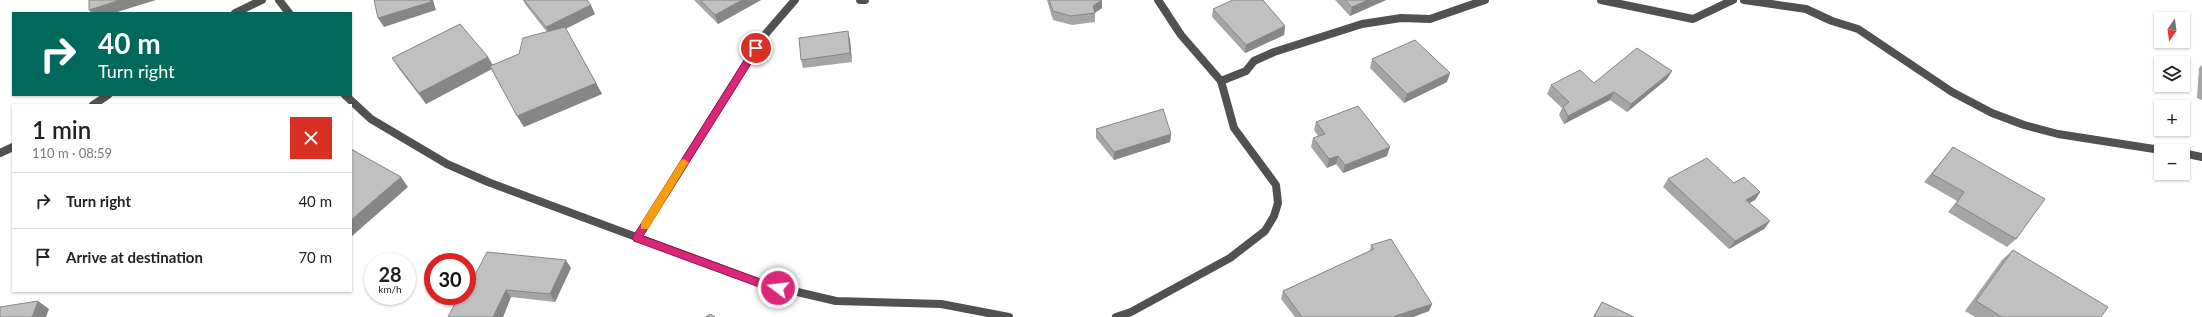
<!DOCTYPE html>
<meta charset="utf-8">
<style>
body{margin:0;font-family:Lato,sans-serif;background:#f6f6f6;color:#222;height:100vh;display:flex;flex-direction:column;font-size:15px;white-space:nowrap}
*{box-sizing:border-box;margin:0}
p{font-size:13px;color:#767676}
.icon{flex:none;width:22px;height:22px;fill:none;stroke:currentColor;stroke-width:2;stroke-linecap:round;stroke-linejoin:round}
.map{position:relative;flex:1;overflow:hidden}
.details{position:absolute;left:12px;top:104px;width:340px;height:188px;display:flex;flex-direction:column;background:#fff;border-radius:0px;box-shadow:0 1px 3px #0004}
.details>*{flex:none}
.guide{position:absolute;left:12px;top:12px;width:340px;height:84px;border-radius:0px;box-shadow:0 1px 3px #0004;background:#00695c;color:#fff;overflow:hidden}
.needle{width:26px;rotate:194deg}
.fabs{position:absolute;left:2154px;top:12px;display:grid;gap:8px}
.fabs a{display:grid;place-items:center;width:36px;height:36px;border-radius:0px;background:#fff;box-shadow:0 1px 3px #0004;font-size:20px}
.speed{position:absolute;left:364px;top:253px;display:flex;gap:8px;font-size:20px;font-weight:700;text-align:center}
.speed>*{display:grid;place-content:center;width:52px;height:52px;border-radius:50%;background:#fff;box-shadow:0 1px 3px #0004;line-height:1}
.speed small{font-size:10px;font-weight:400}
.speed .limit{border:6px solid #d22;background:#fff;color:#111}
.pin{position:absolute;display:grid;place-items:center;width:34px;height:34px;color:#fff;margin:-17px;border:2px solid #fff;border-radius:50%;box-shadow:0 1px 4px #0007}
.me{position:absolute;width:44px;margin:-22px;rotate:285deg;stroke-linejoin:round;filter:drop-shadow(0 0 3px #0008)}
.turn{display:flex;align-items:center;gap:14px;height:84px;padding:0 20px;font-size:18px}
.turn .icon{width:52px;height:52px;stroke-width:2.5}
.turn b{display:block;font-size:28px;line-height:34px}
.round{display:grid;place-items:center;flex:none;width:42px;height:42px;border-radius:0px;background:#f6f6f6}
.headline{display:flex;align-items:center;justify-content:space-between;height:68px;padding:0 20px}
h1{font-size:24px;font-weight:600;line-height:30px}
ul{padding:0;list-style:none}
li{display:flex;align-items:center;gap:12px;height:56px;padding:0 20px;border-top:1px solid #e0e0e0}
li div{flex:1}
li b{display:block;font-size:15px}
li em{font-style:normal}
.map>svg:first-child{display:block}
</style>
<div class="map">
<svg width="2202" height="317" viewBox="0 0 2202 317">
<rect width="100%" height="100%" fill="#fff"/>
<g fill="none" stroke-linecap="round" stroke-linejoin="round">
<g stroke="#515151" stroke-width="8">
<path d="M279,0L289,13"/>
<path d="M860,0H865"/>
<path d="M1158,0L1181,35L1221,81"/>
<path d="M1601,0L1693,19L1733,0"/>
<path d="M1744,0L1806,9L1832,21L1858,29L1952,92L1992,113L2024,125L2058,134L2167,151"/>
<path d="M235,13L262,0"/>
<path d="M345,95L371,119L447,164L488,182L763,284L836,301L941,304L1009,317"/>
<path d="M93,105L108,95"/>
<path d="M0,153L13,147"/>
<path d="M2183,153L2202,157"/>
<path d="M637,238L763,37L795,0"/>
<path d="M1116,317L1131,312L1230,258L1265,231L1274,216L1278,203L1276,185L1234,128L1221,81L1246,71L1254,61L1274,52L1362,24L1401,18L1430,19L1485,0"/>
</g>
</g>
<g fill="#a5a5a5">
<path d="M523,0H587L595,14L566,29L602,94L524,127L491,69L426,104L399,69L392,58L488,57L493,65L519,54L547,32L525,4Z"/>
<path d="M694,0H761L718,24Z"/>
<path d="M1047,0H1102V8L1095,13V22L1072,25L1053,20Z"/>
<path d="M1335,0H1386L1350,16Z"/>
<path d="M1213,9L1285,26L1284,35L1245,53L1212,17Z"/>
<path d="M850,40L852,62L803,68L801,60Z"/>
<path d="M1372,59L1447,82L1404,103L1370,68Z"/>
<path d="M2202,65V100L2197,98L2199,68Z"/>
<path d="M1672,71L1667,79L1627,112L1610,100L1564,124L1559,115L1562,108L1547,94L1551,85L1594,83Z"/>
<path d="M1316,122L1387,156L1343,173L1336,164L1327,168L1311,147L1313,138L1318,136L1314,130Z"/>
<path d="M1096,129L1171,134L1170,142L1114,160L1096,138Z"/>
<path d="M1953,147L2016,239L2007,247L1948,212L1957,201L1924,182Z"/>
<path d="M1668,179L1734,183L1760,192L1755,200L1749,203L1770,221L1764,229L1729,249L1663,187Z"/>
<path d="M1371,245L1432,304L1429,311L1413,317H1295L1281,299L1283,291L1370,251Z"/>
<path d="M2013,250L2101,317H1975L1965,311L2002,260Z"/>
<path d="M571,268L555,302L511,297L503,317H448L467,296Z"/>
<path d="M1602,302L1634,317H1593Z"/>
</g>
<g fill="#868686">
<path d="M120,0H156L114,13H92L89,10Z"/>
<path d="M430,0H433L436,10L384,27L378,18Z"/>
<path d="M742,0H761L718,24L715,15Z"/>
<path d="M1102,0V8L1094,13L1093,6Z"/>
<path d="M1368,0H1386L1350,16L1352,7Z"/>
<path d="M591,5L595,14L550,36L546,27Z"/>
<path d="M1285,26L1284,35L1245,53L1246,45Z"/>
<path d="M848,31L850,40L852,62L850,53Z"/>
<path d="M488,57L494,68L426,104L419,93Z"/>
<path d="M1672,71L1667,79L1627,112L1631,104Z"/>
<path d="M1450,73L1447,82L1404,103L1407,94Z"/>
<path d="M596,83L602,94L524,127L517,116Z"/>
<path d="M1614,92L1610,100L1564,124L1568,116Z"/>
<path d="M1171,134L1170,142L1114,160V152Z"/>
<path d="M1390,147L1387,156L1343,173L1345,165Z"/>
<path d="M1338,156L1336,164L1327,168L1329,159Z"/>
<path d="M401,177L408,187L351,237V220Z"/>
<path d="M1760,192L1755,200L1740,208L1746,200Z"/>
<path d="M1770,221L1764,229L1729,249L1735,241Z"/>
<path d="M566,260L571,268L555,302L550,294Z"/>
<path d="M506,290L511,297L503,317H493Z"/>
<path d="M38,301L49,309L46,317H32Z"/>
<path d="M1432,304L1429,311L1413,317H1394Z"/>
</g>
<g fill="#c0c0c0" stroke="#868686">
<path d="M89,0H120L89,10Z"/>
<path d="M374,0H430L431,2L378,18Z"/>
<path d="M524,0H587L591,5L546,27Z"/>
<path d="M700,0H742L715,15Z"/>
<path d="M1049,0H1102L1093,6L1095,13L1071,16L1053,11Z"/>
<path d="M1233,0H1263L1285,26L1246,45L1213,9Z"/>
<path d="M1345,0H1368L1352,7Z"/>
<path d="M460,24L488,57L419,93L392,58Z"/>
<path d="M565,27L596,83L517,116L490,66L519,54L523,38Z"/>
<path d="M848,31L850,53L801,60L799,38Z"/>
<path d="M1415,40L1450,73L1407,94L1372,59Z"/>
<path d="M1637,48L1672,71L1631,104L1614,92L1568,116L1563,107L1569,102L1551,85L1580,70L1594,83Z"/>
<path d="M1358,106L1390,147L1345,165L1338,156L1329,159L1313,138L1325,134L1316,122Z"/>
<path d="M1163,109L1171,134L1114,152L1096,129Z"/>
<path d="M1953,147L2045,199L2016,239L1956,204L1964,192L1932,174Z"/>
<path d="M351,149L401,177L351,220Z"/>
<path d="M1707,158L1734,183L1744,177L1760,192L1746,200L1770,221L1735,241L1668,179Z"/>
<path d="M1391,239L1432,304L1395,316V317H1302L1283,291L1374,249L1371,245Z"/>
<path d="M2013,250L2108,307L2101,317H2002L1976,301Z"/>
<path d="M487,252L566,260L550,294L506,290L493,317H448L459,296H467V290Z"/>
<path d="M38,301L32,317H0V307Z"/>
<path d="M1602,302L1634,317H1594Z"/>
<path d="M710,314L715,317H706Z"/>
</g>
<path fill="#db2777" stroke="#8e194d" d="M756,45L759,46V51L643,236L763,280L781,285L782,288L778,292L759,287L634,241L632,238L753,46Z"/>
<path fill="#f59e0b" d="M684,159L689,163L687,165L648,229H641V223L681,160Z"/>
</svg>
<div class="fabs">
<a><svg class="needle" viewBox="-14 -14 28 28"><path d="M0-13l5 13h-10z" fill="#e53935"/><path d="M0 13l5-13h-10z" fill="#767676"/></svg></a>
<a><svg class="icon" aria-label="layers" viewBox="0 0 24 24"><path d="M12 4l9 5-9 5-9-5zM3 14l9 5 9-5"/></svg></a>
<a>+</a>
<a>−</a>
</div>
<div class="speed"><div>28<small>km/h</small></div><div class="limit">30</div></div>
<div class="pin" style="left:756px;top:48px;background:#d93025"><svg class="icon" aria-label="arrive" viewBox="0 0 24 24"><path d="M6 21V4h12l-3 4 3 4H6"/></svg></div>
<svg class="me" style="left:778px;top:288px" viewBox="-20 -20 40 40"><circle r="17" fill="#db2777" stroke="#fff" stroke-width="3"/><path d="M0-11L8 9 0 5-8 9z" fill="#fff"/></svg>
<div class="guide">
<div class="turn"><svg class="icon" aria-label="right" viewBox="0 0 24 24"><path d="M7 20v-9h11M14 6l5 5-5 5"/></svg><div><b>40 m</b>Turn right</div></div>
</div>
<section class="details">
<div class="headline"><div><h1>1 min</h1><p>110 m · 08:59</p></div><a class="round" style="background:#d93025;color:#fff"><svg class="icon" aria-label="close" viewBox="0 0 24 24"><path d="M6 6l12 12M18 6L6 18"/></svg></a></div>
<ul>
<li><svg class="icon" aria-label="right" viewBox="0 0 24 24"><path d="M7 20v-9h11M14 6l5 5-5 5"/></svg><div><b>Turn right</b></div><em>40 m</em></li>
<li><svg class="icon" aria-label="arrive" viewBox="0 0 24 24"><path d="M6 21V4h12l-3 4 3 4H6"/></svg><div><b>Arrive at destination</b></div><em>70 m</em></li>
</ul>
</section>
</div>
